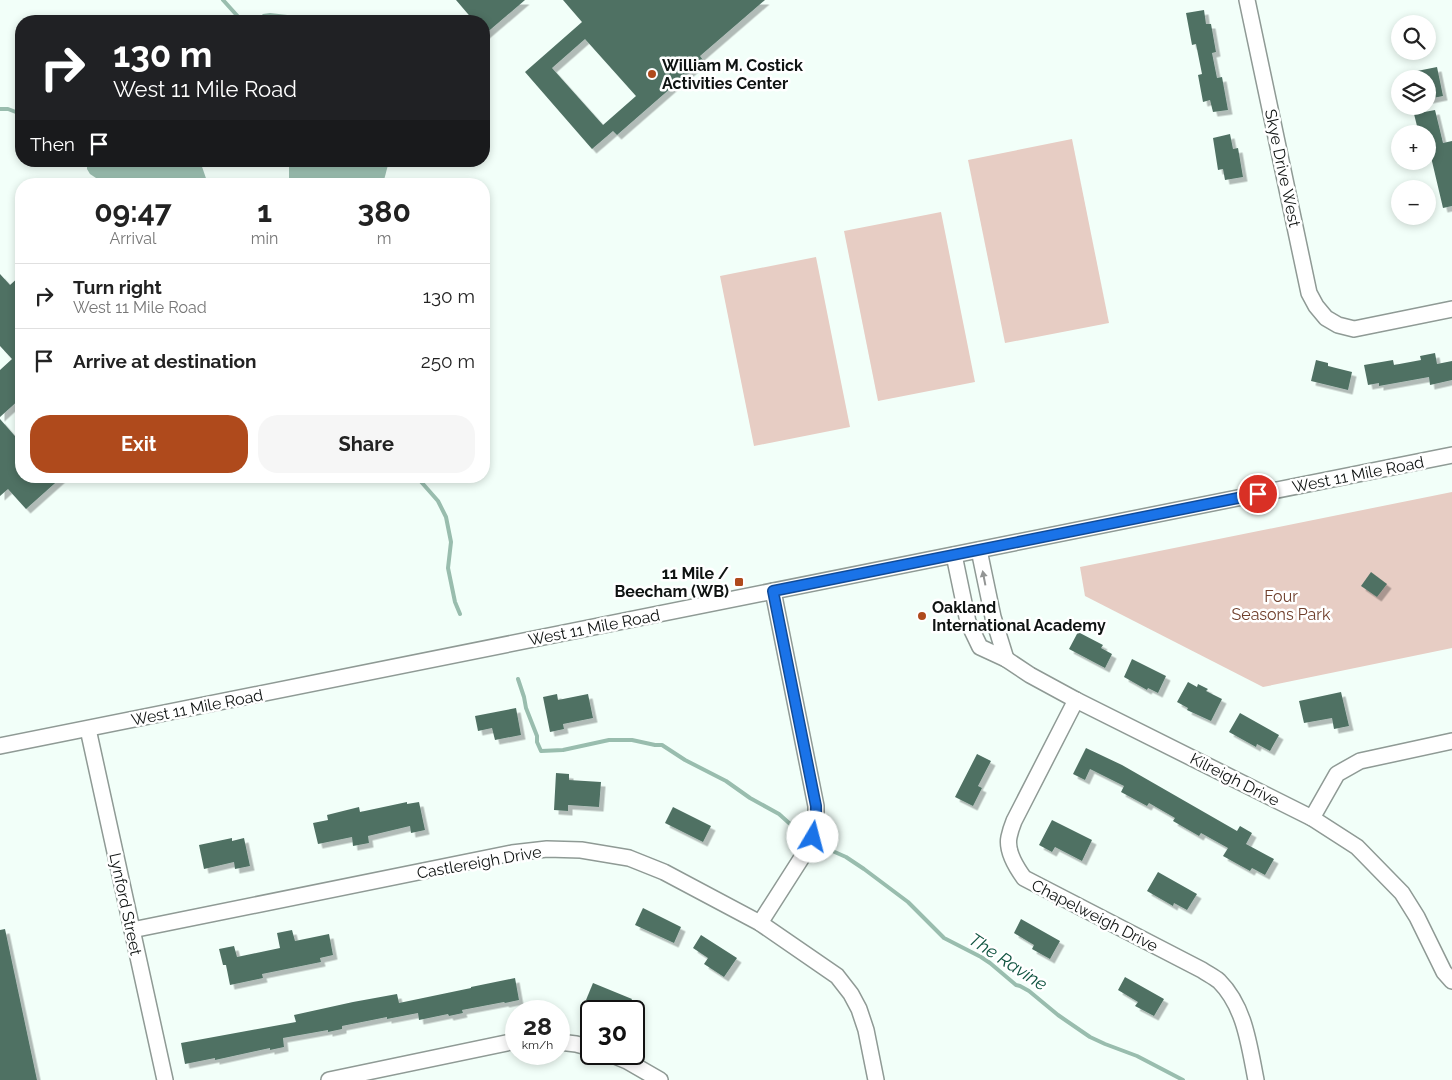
<!DOCTYPE html>
<meta charset="utf-8">
<style>
body{margin:0;font-family:Raleway,sans-serif;background:#f6f6f6;color:#222;height:100vh;display:flex;flex-direction:column;font-size:19px;white-space:nowrap}
*{box-sizing:border-box;margin:0}
p{font-size:16px;color:#767676}
.icon{flex:none;width:28px;height:28px;fill:none;stroke:currentColor;stroke-width:2;stroke-linecap:round;stroke-linejoin:round}
.map{position:relative;flex:1;overflow:hidden}
.panel{position:absolute;left:15px;top:178px;width:475px;height:305px;display:flex;flex-direction:column;background:#fff;border-radius:20px;box-shadow:0 2px 8px #0003}
.panel>*{flex:none}
.guide{position:absolute;left:15px;top:15px;width:475px;height:152px;border-radius:20px;box-shadow:0 2px 8px #0003;background:#202124;color:#fff;overflow:hidden}
.tools{position:absolute;left:1391px;top:15px;display:grid;gap:10px}
.tools a{display:grid;place-items:center;width:45px;height:45px;border-radius:50%;background:#fff;box-shadow:0 2px 8px #0003;font-size:25px}
.speed{position:absolute;left:505px;top:1000px;display:flex;gap:10px;font-size:25px;font-weight:700;text-align:center}
.speed>*{display:grid;place-content:center;width:65px;height:65px;border-radius:50%;background:#fff;box-shadow:0 2px 8px #0003;line-height:1}
.speed small{font-size:12px;font-weight:400}
.speed .limit{border:2px solid #111;border-radius:8px;background:#fff;color:#111}
.pin{position:absolute;display:grid;place-items:center;width:42px;height:42px;color:#fff;margin:-21px;border:2px solid #fff;border-radius:50%;box-shadow:0 1px 5px #0007}
.me{position:absolute;width:55px;margin:-28px;rotate:8deg;stroke-linejoin:round;filter:drop-shadow(0 0 4px #0008)}
.turn{display:flex;align-items:center;gap:18px;height:105px;padding:0 15px;font-size:22px}
.turn .icon{width:65px;height:65px;stroke-width:2.5}
.turn b{display:block;font-size:35px;line-height:42px}
.then{display:flex;align-items:center;height:48px;padding:0 15px;background:#0003;gap:10px;font-size:19px}
.eta{display:flex;justify-content:space-evenly;align-items:center;height:85px;text-align:center}
.eta b{font-size:30px;font-weight:700;line-height:35px}
.primary-button{display:flex;gap:10px;margin-top:auto;padding:10px 15px}
.primary-button a{flex:1;height:58px;border-radius:20px;background:#af4a1c;color:#fff;font-size:20px;font-weight:700;line-height:58px;text-align:center}
.primary-button a+a{background:#f6f6f6;color:#222}
ul{padding:0;list-style:none}
li{display:flex;align-items:center;gap:15px;height:65px;padding:0 15px;border-top:1px solid #e0e0e0}
li div{flex:1}
li b{display:block;font-size:19px}
li em{font-style:normal}
.map>svg:first-child{display:block}
</style>
<div class="map">
<svg width="1452" height="1080" viewBox="0 0 1452 1080">
<defs>
<filter id="shadow"><feDropShadow dx="4.5" dy="4.5" stdDeviation="0" flood-color="#0004"/></filter>
</defs>
<rect width="100%" height="100%" fill="#f2fff9"/>
<g fill="#e7cdc4">
<path d="M1072,139L1109,323L1005,343L968,160Z"/>
<path d="M941,212L975,382L878,401L844,231Z"/>
<path d="M816,257L850,427L754,446L720,276Z"/>
<path d="M1452,492V648L1263,687L1085,596L1080,567Z"/>
</g>
<g fill="#99bdae">
<path d="M270,13L296,16L313,21H255L263,14Z"/>
<path d="M87,161H200L208,184H105L90,174L87,169Z"/>
<path d="M289,161H389L383,184H289Z"/>
</g>
<g fill="none" stroke-linecap="round" stroke-linejoin="round">
<g stroke="#99bdae" stroke-width="4">
<path d="M223,0L242,21"/>
<path d="M0,109H8L21,114"/>
<path d="M416,476L438,501L446,517L451,542L448,568L455,602L460,614"/>
<path d="M518,679L524,697L526,708L537,736V742L541,751L563,750L609,740H632L655,745H662L685,760L726,781L750,798L779,814L789,823L798,829"/>
<path d="M828,849L846,857L864,869L908,902L944,938L981,957L990,963L1016,985L1020,986L1029,991L1058,1015L1090,1037L1105,1044L1137,1056L1183,1080"/>
</g>
</g>
<g fill="#507164" fill-rule="evenodd" filter="url(#shadow)">
<path d="M456,0H525L484,35V21H474Z"/>
<path d="M563,0H765L700,56L703,60L617,135L613,131L592,149L525,72L582,22ZM585,39L636,96L603,125L552,68Z"/>
<path d="M1204,10L1206,24H1211L1216,52L1212,53L1217,78L1222,77L1228,110L1213,112L1210,100L1203,102L1198,75L1202,74L1196,44L1192,45L1186,13Z"/>
<path d="M1437,67L1443,96L1428,99V79H1403L1402,74Z"/>
<path d="M1435,110L1443,143L1452,141V206L1443,208L1431,157L1428,158V134H1419L1414,114Z"/>
<path d="M1230,134L1233,149L1238,148L1243,177L1225,180L1223,169L1218,170L1213,138Z"/>
<path d="M0,274L10,285L21,275V398L0,417V370L12,359L0,346Z"/>
<path d="M1435,353L1437,364L1452,361V380L1430,385L1429,377L1379,386V383L1368,385L1364,365L1393,360L1394,365L1421,360L1420,356Z"/>
<path d="M1316,360L1328,363V366L1352,372L1348,390L1311,381Z"/>
<path d="M0,419L21,443V476H63L26,509L8,489L0,496Z"/>
<path d="M1371,572L1387,584L1377,597L1361,586Z"/>
<path d="M1078,632L1103,645L1101,648L1112,654L1105,668L1069,649Z"/>
<path d="M1132,659L1166,676L1158,693L1148,688L1147,690L1124,677Z"/>
<path d="M1188,682L1197,687L1198,684L1208,689L1206,691L1222,699L1211,721L1187,710L1188,708L1177,702Z"/>
<path d="M1341,692L1349,726L1334,729L1332,718L1304,723L1299,701Z"/>
<path d="M557,694L558,700L588,694L593,718L563,724L564,729L550,732L543,697Z"/>
<path d="M516,708L521,735L495,740L492,728L478,731L475,716Z"/>
<path d="M1240,713L1279,735L1270,751L1257,744L1256,747L1229,732Z"/>
<path d="M1086,748L1122,765L1237,831L1240,826L1252,833L1246,844L1274,859L1265,875L1252,868L1250,871L1223,856L1228,848L1201,833L1199,836L1173,821L1175,818L1149,803L1147,806L1121,792L1124,786L1090,769L1085,780L1073,774Z"/>
<path d="M977,754L991,761L978,786L982,788L973,806L955,797Z"/>
<path d="M556,773L569,774V780L601,782L599,807L568,805V811L554,810Z"/>
<path d="M407,802V804L419,802L425,830L411,833L410,826L368,836L369,843L353,846L352,837L318,844L313,823L328,820L327,815L359,807L360,812Z"/>
<path d="M673,807L711,826L703,842L665,823Z"/>
<path d="M1052,820L1092,840L1082,861L1055,847L1052,852L1039,845Z"/>
<path d="M232,838V841L244,838L250,866L235,869L234,862L204,869L199,845Z"/>
<path d="M1158,872L1197,894L1187,910L1174,903L1173,906L1147,891Z"/>
<path d="M643,908L681,927L674,943L635,925Z"/>
<path d="M1021,919L1060,941L1050,959L1032,949L1034,945L1014,933Z"/>
<path d="M5,929L37,1080H0V930Z"/>
<path d="M292,930L295,941L329,934L333,955L320,958L321,962L262,974L263,978L230,985L226,965H223L219,949L234,946L237,957L280,948L277,933Z"/>
<path d="M701,935L737,958L724,977L704,964L708,958L693,948Z"/>
<path d="M1125,977L1164,999L1154,1016L1135,1006L1138,1002L1118,990Z"/>
<path d="M515,978L519,1000L505,1003L504,1002L462,1010L463,1013L449,1016L448,1014L419,1020L418,1013L387,1019V1017L342,1026V1029L328,1032V1030L283,1038L284,1047L270,1050V1048L215,1060V1058L185,1064L181,1043L296,1022L294,1015L353,1002L397,994L399,1003L471,988V987Z"/>
<path d="M593,983L632,999L627,1011H614L586,1000Z"/>
</g>
<g fill="none" stroke-linecap="round" stroke-linejoin="round">
<g stroke="#8f9a95" stroke-width="18">
<g id="minor">
<path d="M1247,0L1309,293L1316,306L1326,318L1338,325L1354,329L1452,309"/>
<path d="M979,550L993,617L1006,659"/>
<path d="M954,555L968,622L980,647L1006,659L1030,675L1076,700L1312,818L1357,847L1402,893L1417,917L1444,972L1452,981"/>
<path d="M1076,700L1014,821C1012,826 1010,832 1009,837C1006,851 1016,867 1024,878L1202,970C1208,974 1214,977 1219,981C1245,1007 1249,1045 1256,1080"/>
<path d="M88,729L165,1080"/>
<path d="M0,746L1452,455"/>
<path d="M1312,818L1337,774L1360,761L1452,741"/>
<path d="M760,923L806,851L813,837L816,821V806L773,591"/>
<path d="M132,930L512,853L547,849L581,850L629,858L664,872L760,923L837,976L851,994L859,1009L866,1030L876,1080"/>
<path d="M559,1042L576,1044L591,1048"/>
<path d="M610,1054L627,1061L660,1080"/>
<path d="M329,1080L516,1041"/>
</g>
</g>
<use href="#minor" stroke="#fff" stroke-width="15"/>
</g>
<defs><path id="oneway-solid" d="M-6-.8H1V-3.2L6.5 0L1 3.2V.8H-6Z" transform="scale(1.25)"/></defs>
<use fill="#939594" href="#oneway-solid" transform="translate(984 578) rotate(-101)"/>
<g fill="none" stroke-linecap="round" stroke-linejoin="round">
<g stroke="#114b97" stroke-width="12">
<path id="route" d="M813,837L816,822V806L773,591L1258,494"/>
</g>
<use href="#route" stroke="#1a73e8" stroke-width="9"/>
</g>
<g fill="#af4a1c" stroke="#fff" stroke-width="2">
<circle cx="652" cy="74" r="5"/>
<rect x="734" y="577" width="10" height="10" rx="2.5"/>
<circle cx="922" cy="616" r="5"/>
</g>
<g text-anchor="middle" stroke-width="5" stroke-linejoin="round" paint-order="stroke">
<g font-size="16" font-weight="bold" fill="#0f1312" stroke="#fff" text-anchor="start">
<text x="662" y="71">William M. Costick<tspan x="662" dy="18">Activities Center</tspan></text>
<text x="729" y="579" text-anchor="end">11 Mile /<tspan x="729" dy="18">Beecham (WB)</tspan></text>
<text x="932" y="613">Oakland<tspan x="932" dy="18">International Academy</tspan></text>
</g>
<g font-size="16" fill="#0f1312" stroke="#fff">
<text transform="translate(1283 168) rotate(78)" y="6">Skye Drive West</text>
<text transform="translate(1358 474) rotate(-11)" y="6">West 11 Mile Road</text>
<text transform="translate(594 627) rotate(-11)" y="6">West 11 Mile Road</text>
<text transform="translate(197 707) rotate(-11)" y="6">West 11 Mile Road</text>
<text transform="translate(1235 779) rotate(27)" y="6">Kilreigh Drive</text>
<text transform="translate(479 862) rotate(-10)" y="6">Castlereigh Drive</text>
<text transform="translate(126 904) rotate(78)" y="6">Lynford Street</text>
<text transform="translate(1095 915) rotate(27)" y="6">Chapelweigh Drive</text>
</g>
<g font-size="16" fill="#6e3e2b" stroke="#fff">
<text x="1281" y="602">Four<tspan x="1281" dy="18">Seasons Park</tspan></text>
</g>
<g font-size="18" font-style="italic" fill="#105440" stroke="#fff">
<text transform="translate(1008 962) rotate(33)" y="6">The Ravine</text>
</g>
</g>
</svg>
<div class="tools">
<a><svg class="icon" aria-label="search" viewBox="0 0 24 24"><circle cx="10" cy="10" r="6"/><path d="M15 15l6 6"/></svg></a>
<a><svg class="icon" aria-label="layers" viewBox="0 0 24 24"><path d="M12 4l9 5-9 5-9-5zM3 14l9 5 9-5"/></svg></a>
<a>+</a>
<a>−</a>
</div>
<div class="speed"><div>28<small>km/h</small></div><div class="limit">30</div></div>
<div class="pin" style="left:1258px;top:494px;background:#d93025"><svg class="icon" aria-label="arrive" viewBox="0 0 24 24"><path d="M6 21V4h12l-3 4 3 4H6"/></svg></div>
<svg class="me" style="left:813px;top:837px" viewBox="-20 -20 40 40"><circle r="19" fill="#fff"/><path d="M0-13L10 11 0 6-10 11z" fill="#1a73e8"/></svg>
<div class="guide">
<div class="turn"><svg class="icon" aria-label="right" viewBox="0 0 24 24"><path d="M7 20v-9h11M14 6l5 5-5 5"/></svg><div><b>130 m</b>West 11 Mile Road</div></div>
<div class="then">Then<svg class="icon" aria-label="arrive" viewBox="0 0 24 24"><path d="M6 21V4h12l-3 4 3 4H6"/></svg></div>
</div>
<section class="panel">
<div class="eta">
<div><b>09:47</b><p>Arrival</p></div>
<div><b>1</b><p>min</p></div>
<div><b>380</b><p>m</p></div>
</div>
<ul>
<li><svg class="icon" aria-label="right" viewBox="0 0 24 24"><path d="M7 20v-9h11M14 6l5 5-5 5"/></svg><div><b>Turn right</b><p>West 11 Mile Road</p></div><em>130 m</em></li>
<li><svg class="icon" aria-label="arrive" viewBox="0 0 24 24"><path d="M6 21V4h12l-3 4 3 4H6"/></svg><div><b>Arrive at destination</b></div><em>250 m</em></li>
</ul>
<div class="primary-button"><a>Exit</a><a>Share</a></div>
</section>
</div>
